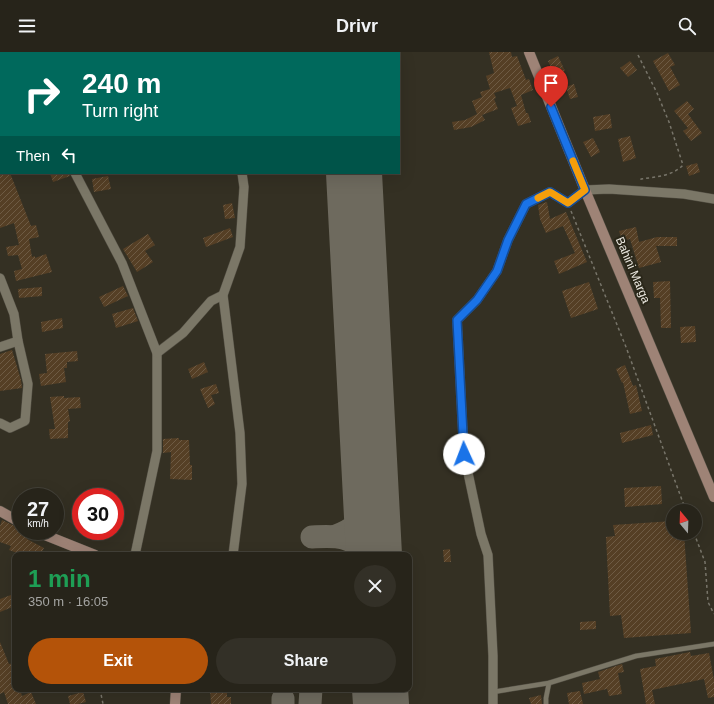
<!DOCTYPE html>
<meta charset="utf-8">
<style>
body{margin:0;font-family:Helvetica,sans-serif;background:#333027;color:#f1f3f6;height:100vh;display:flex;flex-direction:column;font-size:15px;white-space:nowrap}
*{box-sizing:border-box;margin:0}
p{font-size:13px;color:#a4a4a2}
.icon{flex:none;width:22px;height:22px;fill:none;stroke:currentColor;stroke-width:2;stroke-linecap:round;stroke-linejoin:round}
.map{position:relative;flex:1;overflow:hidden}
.sheet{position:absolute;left:12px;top:500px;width:400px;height:140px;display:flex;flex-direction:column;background:#27241a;border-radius:8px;box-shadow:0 4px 16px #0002,0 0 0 1px #434139}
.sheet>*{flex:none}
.top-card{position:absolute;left:0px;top:0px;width:400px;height:122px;box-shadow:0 4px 16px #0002,0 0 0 1px #434139;background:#00695c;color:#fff;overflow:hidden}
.needle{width:26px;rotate:341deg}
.tools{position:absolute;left:666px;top:452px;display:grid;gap:8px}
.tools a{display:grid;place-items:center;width:36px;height:36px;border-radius:50%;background:#27241a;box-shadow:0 4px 16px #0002,0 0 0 1px #434139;font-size:20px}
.speed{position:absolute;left:12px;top:436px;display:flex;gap:8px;font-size:20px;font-weight:700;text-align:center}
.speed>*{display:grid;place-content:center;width:52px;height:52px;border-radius:50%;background:#27241a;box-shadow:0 4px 16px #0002,0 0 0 1px #434139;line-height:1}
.speed small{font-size:10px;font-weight:400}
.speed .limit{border:6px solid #d22;background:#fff;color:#111}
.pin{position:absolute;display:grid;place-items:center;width:34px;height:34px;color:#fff;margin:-41px -17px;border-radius:50% 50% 50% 0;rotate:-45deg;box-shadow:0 0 4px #0007}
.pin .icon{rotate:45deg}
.me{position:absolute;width:44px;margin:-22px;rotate:358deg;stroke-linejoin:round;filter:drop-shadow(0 0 3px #0008)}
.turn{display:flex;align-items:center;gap:14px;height:84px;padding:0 16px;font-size:18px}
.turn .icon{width:52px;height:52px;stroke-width:2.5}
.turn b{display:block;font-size:28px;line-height:34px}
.then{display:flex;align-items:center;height:38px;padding:0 16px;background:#0003;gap:8px;font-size:15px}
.round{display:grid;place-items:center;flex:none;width:42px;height:42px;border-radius:21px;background:#333027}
.overview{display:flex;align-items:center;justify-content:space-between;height:68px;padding:0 16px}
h1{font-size:24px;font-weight:600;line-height:30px;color:#1e9e55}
.button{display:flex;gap:8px;margin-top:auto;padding:8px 16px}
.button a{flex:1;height:46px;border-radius:24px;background:#b45309;color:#fff;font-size:16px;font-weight:600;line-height:46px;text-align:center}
.button a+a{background:#333027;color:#f1f3f6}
header{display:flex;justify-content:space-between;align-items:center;height:52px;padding:0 16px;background:#27241a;font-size:18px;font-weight:600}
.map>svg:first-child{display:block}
</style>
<header><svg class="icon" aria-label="menu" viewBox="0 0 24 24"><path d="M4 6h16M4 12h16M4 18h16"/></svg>Drivr<svg class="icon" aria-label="search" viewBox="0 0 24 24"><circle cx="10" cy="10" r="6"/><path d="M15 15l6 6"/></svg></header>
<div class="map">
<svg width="714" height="652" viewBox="0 0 714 652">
<defs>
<pattern id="building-hatch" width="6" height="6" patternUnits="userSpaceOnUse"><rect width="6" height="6" fill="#553f25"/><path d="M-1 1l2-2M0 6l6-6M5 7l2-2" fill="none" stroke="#6e5b44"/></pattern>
</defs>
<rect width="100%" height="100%" fill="#343023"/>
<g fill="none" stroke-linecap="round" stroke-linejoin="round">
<g stroke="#6e6a5e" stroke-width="23">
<path d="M336,484C357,476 359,470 371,452"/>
<path d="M312,485C335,484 352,482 365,503"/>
<path d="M372,637L376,642L380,652"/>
<path d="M283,647V652"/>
<path d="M310,652L311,637"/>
</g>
<g stroke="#6e6a5e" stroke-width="56">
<path d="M348,0V1"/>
<path d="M354,121L374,503"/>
<path d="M380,637L381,652"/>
</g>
</g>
<g fill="url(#building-hatch)">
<path d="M489,0H511L512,5L517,4L526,28L529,27L533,38L521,43L526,61H528L531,70L518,74L511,56L517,54L510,36L494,41L496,46L494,47L498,57L482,63L485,68L471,75L454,78L452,70L465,68L477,62L472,49L482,45L480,40L490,37L486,24L494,21Z"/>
<path d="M668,1L675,13L670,15L680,33L669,39L653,9Z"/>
<path d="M558,4L565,19L555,24L548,9Z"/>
<path d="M630,9L637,18L628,25L620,16Z"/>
<path d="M574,32L578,45L570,47L566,35Z"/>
<path d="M687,49L694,57L688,62L702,81L691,89L683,79L688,76L674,59Z"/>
<path d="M610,62L612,76L595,79L593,65Z"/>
<path d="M630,84L636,106L623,110L618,87Z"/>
<path d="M593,86L600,100L591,105L583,90Z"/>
<path d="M697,111L700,120L689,124L686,114Z"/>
<path d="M0,121H10L31,174L36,173L39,185L29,187L32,205L35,204V206L46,202L52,220L16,229L14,219L22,217L18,203L8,204L6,195L19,193L14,171L0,176Z"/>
<path d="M50,121H69L70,124L53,130Z"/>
<path d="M108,124L111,137L94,140L92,127Z"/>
<path d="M547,150L550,167L566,160L587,210L559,222L554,209L575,201L563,174L546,181L540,167L538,153Z"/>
<path d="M232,151L235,166L225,167L223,153Z"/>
<path d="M636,175L639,190L657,185H677V194H656L661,210L639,216L630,187L622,189L619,179Z"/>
<path d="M230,176L233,185L206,195L203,186Z"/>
<path d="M148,182L155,193L145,199L153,210L137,220L123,197Z"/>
<path d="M670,229L671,276H661L660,246H654L653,230Z"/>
<path d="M589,230L598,257L571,266L562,239Z"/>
<path d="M123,234L128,244L104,255L99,245Z"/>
<path d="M42,235V244L19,246L18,237Z"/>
<path d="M133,256L138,269L116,276L112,262Z"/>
<path d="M62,266L63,276L42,280L41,270Z"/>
<path d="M695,274L696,290L681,291L680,275Z"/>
<path d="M12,298L21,328L22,336L0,339V302Z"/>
<path d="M77,299L78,309L67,310V316H64L66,330L41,334L39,322L47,321L45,302Z"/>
<path d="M204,310L208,320L192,327L188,317Z"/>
<path d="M625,313L633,334L636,333L642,359L630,362L623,330L622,331L616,317Z"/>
<path d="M216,332L219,341L211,343L215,352L208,356L200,337Z"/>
<path d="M64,344V346L80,345L81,356L68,357L70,369L68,370V386L50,387L49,377H55L50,345Z"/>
<path d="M651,373L653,383L622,391L620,381Z"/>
<path d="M179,386V388H189L190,413H192V428L170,427L171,400L163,401V387Z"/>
<path d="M661,434L662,452L625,455L624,436Z"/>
<path d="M2,468L21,477V479H29V482L27,487L44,496L40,503H23L9,498L11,494L0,490V474Z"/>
<path d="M673,469V481H684L691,581L624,586L621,563L610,564L606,485L615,484L613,473Z"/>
<path d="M450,497L451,510H444L443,498Z"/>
<path d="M11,543L15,554L0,560V547Z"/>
<path d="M596,569V577L580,578V570Z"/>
<path d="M0,590L9,612L15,611V637H20L22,644L31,640L36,652H8L4,640L0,642Z"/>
<path d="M690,600L691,604L709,601L714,628V645L708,646L704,627L652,638L655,652H646L640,617L656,614L655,607Z"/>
<path d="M622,612L624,620L618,621L622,642L609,644L607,637L584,642L582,631L600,627L598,620Z"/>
<path d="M210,637H227V645H231V652H211Z"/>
<path d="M580,639L583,652H569L567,641Z"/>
<path d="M83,640L86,650L78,652H70L68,644Z"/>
<path d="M541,643L542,652H531L529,646Z"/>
</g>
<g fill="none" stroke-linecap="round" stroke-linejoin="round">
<g stroke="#524e43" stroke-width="5.5">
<g id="lane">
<path d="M493,640L549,631L636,604L714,592"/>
<path d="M546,652V646L549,631"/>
</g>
</g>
<g stroke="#524e43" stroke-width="10">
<g id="street">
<path d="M4,1V0"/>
<path d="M75,121L122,211L157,301V399L135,503"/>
<path d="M0,226L14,262L18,289L28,332L25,369L10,376L0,371"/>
<path d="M0,295L18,289"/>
<path d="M157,301L183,281L211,249L223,243"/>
<path d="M233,503L242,432L240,381L223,243L240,195L244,135L242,121"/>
<path d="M493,652V604L488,503L481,482L464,402L457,268L477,248L497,219L508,188L526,152L550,140L568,151L585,138L609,137L684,142L714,147"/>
</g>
</g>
<g stroke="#524e43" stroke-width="11">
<g id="secondary">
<path d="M529,0L585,138L714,445"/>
<path d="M237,1V0"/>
<path d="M0,27H1"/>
<path d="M0,459L21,471"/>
<path d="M35,479L95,503"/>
<path d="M175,652L176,637"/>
</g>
</g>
<g stroke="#78756a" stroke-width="1.5" stroke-dasharray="3 3" stroke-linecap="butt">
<path d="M638,3L657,41L669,70L683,113C673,124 655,125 641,127L640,130"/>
<path d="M571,159L626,295L686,459"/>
<path d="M694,481L705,510L708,550L714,562"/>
<path d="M100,637L103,652"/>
</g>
<use href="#lane" stroke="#7b7767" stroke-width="4.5"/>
<use href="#street" stroke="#7b7767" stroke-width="9"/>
<use href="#secondary" stroke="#9e8376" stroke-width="10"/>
</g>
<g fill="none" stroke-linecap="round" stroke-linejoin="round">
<g stroke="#114b97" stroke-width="10">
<path id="route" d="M464,402L457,268L477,248L497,219L508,188L526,152L550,140L568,151L585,138L551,55"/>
</g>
<use href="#route" stroke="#1a73e8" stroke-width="7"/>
<path stroke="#f59e0b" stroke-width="7" d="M538,146L550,140L568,151L585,138L573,109"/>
</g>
<g text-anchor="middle" stroke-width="4" stroke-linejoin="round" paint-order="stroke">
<g font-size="12" fill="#ece9e1" stroke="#2a2719">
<text transform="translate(633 218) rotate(67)" y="4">Bahini Marga</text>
</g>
</g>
</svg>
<div class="tools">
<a><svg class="needle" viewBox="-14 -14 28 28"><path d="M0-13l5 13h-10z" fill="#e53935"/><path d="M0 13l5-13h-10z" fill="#a4a4a2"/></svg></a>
</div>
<div class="speed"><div>27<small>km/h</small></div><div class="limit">30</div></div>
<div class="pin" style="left:551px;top:55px;background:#d93025"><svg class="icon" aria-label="arrive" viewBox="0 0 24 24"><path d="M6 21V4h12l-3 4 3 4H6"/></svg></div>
<svg class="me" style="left:464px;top:402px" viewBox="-20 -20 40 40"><circle r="19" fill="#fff"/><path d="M0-13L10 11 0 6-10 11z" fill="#1a73e8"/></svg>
<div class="top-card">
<div class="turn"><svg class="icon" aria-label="right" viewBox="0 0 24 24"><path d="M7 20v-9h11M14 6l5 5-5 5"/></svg><div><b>240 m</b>Turn right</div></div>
<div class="then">Then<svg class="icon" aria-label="left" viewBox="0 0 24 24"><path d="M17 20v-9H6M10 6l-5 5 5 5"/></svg></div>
</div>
<section class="sheet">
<div class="overview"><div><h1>1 min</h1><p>350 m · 16:05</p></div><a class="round"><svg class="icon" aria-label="close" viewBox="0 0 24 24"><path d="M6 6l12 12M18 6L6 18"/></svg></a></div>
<div class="button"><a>Exit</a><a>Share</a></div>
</section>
</div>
